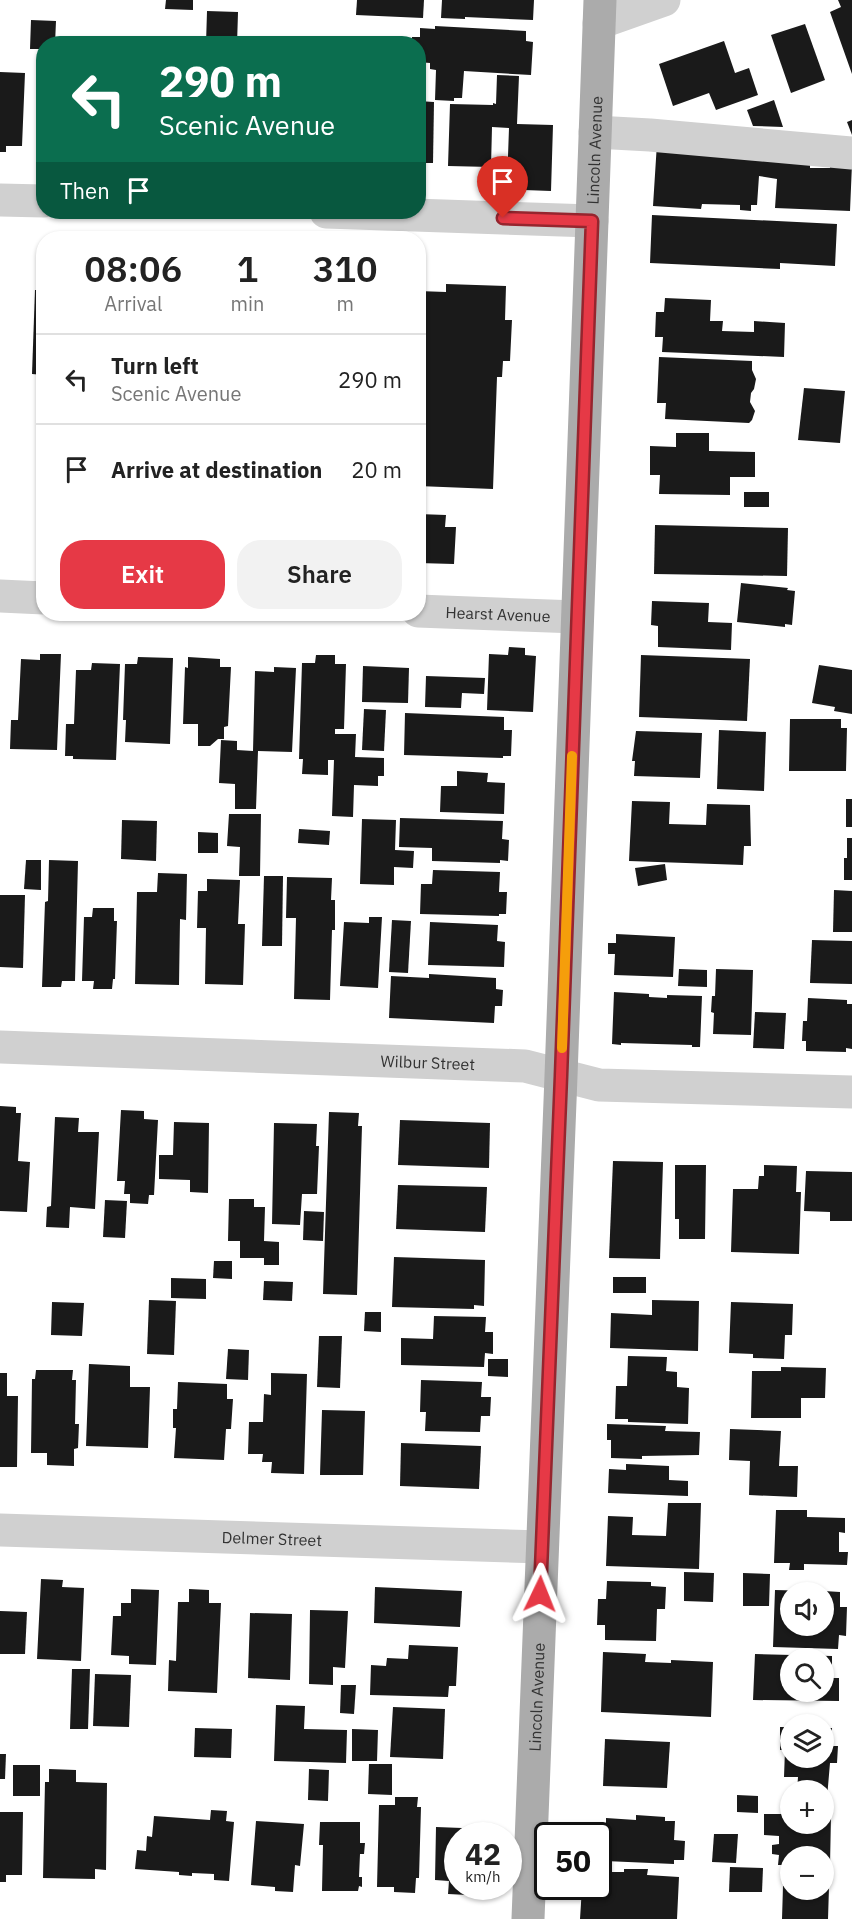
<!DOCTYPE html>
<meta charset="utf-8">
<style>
body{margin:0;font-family:"IBM Plex Sans",sans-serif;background:#f2f2f2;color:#222;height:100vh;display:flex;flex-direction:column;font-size:22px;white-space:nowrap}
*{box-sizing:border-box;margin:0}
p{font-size:20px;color:#767676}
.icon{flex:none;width:33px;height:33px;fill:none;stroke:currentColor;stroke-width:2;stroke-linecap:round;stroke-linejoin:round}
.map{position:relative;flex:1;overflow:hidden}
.side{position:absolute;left:36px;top:231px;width:390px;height:390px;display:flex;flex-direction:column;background:#fff;border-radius:24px;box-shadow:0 2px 4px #0004}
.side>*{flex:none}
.top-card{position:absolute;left:36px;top:36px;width:390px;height:183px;border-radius:24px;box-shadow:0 2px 4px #0004;background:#0b6e4f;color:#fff;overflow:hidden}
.tools{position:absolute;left:780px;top:1582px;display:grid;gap:12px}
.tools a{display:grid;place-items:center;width:54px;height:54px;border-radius:50%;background:#fff;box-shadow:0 2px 4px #0004;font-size:30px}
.speed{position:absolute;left:444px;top:1822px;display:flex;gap:12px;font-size:30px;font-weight:700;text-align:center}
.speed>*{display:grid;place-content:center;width:78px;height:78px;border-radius:50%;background:#fff;box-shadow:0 2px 4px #0004;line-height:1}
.speed small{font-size:15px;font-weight:400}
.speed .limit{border:3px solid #111;border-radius:9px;background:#fff;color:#111}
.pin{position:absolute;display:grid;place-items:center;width:51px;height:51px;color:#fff;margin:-62px -26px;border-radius:50% 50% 50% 0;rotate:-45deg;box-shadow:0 0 6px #0007}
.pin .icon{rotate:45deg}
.me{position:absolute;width:66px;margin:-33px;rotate:2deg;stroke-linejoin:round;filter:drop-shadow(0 0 4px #0008)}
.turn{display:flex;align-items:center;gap:21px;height:126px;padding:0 24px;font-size:27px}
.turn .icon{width:78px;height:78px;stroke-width:2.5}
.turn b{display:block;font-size:42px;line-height:51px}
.then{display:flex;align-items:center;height:57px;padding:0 24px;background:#0003;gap:12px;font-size:22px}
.eta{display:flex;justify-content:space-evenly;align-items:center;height:102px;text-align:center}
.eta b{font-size:36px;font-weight:600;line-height:42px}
.button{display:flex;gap:12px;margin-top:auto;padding:12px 24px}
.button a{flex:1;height:69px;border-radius:24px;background:#e63946;color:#fff;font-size:24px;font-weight:600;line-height:69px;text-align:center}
.button a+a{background:#f2f2f2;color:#222}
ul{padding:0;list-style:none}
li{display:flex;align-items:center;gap:18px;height:90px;padding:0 24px;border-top:2px solid #e0e0e0}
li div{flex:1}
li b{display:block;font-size:22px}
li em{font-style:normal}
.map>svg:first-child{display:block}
</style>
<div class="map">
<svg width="852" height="1919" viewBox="0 0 852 1919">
<rect width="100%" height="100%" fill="#fff"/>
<g fill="#1a1a1a" fill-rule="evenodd">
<path d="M166,0H193V10L165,9Z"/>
<path d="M357,0H424L423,18L356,15Z"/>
<path d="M442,0H534L533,20L465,17V19L441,18Z"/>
<path d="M838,0H852V74L830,12L841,7Z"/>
<path d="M207,11L238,12L237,44H206Z"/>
<path d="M31,20L56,21L55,44H44V49H30Z"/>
<path d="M805,24L825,80L791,93L771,35Z"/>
<path d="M435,26L526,31V41L533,42L531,75L464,71L462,98H454V101L435,100L436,70L430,69V63L418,62V44H412V37H420V28L435,29Z"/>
<path d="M724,41L735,73L749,68L758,95L716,110L709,93L673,106L659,64Z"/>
<path d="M0,72L25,73L22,146H6V152H0Z"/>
<path d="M44,72V153H38L41,73Z"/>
<path d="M497,75L519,76L517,124L553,125L551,191L524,190V184H507L509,128L492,127L491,167L448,166L450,104L493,105V103L496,104Z"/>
<path d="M774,100L783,127L753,126L747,110Z"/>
<path d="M418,101L434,102L433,163H418Z"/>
<path d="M852,120V135L847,122Z"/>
<path d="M657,143L810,162V168H830V162L852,164L850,211L775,208L777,179L759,176L757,205H751V211L740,210V205L702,204L701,209L653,206Z"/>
<path d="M652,215L837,224L835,266L780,263V269L650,263Z"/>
<path d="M446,284L506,286L505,320H512L510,361H503L502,377H497L493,489L418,486V291L446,292Z"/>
<path d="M35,290H44V375L32,374Z"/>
<path d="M665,298L711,300L710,321H723L722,331L754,332V321L785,323L784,357L662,352L663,337H655L656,312H664Z"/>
<path d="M659,357L752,361V370L756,379L754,389L751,393L750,402L755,411L752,420L749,423L665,419L666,403H657Z"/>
<path d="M804,388L845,391L840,443L798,440Z"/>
<path d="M676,433H709V451L755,452V477H730V495L659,494L660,475H650V446L676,447Z"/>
<rect x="744" y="492" width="25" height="15"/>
<path d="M418,514L446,515L445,527H456L454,564L418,563Z"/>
<path d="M655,525L788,528L787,576L654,574Z"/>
<path d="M741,583L788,588L787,590L795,591L792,625L785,624V627L737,622Z"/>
<path d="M652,601L709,603L708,622L732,623L731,650L658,647V626L651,625Z"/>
<path d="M509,647L525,648V655L536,656L533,712L487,710L489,654L508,655Z"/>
<path d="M40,654H61L57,750L10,749L11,720H18L21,659L40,660Z"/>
<path d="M316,655H335V664H346L344,729H335V734H356L355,757L384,758V776H378V786L354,785L353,817L332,816L334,760H328V775L302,774L303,759H299L302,663H315Z"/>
<path d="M641,655L750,659L747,721L639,717Z"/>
<path d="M138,657L173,658L170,744L125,742L126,720H123L125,664H137Z"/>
<path d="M188,657L220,659V667H231L228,726L224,727V739H218L210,746H198V724H183L185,667L188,668Z"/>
<path d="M92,663L120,664L116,760L73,759V756H65L66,724H74L76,670H91Z"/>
<path d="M819,665L852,670V714L834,711L835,707L812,703Z"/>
<path d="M363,666L409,668L408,703L362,702Z"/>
<path d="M274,667L296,668L292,752L258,751L256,809H235V784L219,783L221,740L237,741V750L253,751L255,671L274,672Z"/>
<path d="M426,676L485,678L484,694L462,693L461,708L425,707Z"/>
<path d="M364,709L386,710L384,751L362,750Z"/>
<path d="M405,713L504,717V730H512L511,756H503V758L404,755Z"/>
<path d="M790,719H841V728H847L846,771H789Z"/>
<path d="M719,730L766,732L764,791L717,789Z"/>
<path d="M636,731L702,733L700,778L634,776L635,761H632Z"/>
<path d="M457,771L488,773L487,782L505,783L504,814L440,812L441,786H457Z"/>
<rect x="846" y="799" width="6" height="28"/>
<path d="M632,801L670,802L669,824L706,825L707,804L750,805L751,846H744L743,865L629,861Z"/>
<path d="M229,814H261L260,876H239L240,847L227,846Z"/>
<path d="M400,818L503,821L502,839L509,840L508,861L500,860V863L432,861V848L399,847Z"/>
<path d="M362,819L396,820L395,850L414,851L413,868L394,867V885L360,884Z"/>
<path d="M122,820L157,821L156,861L121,859Z"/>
<path d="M299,829L330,831L329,845L298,843Z"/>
<path d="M198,832L218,833V853H198Z"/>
<path d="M847,838H852V880H844V858H847Z"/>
<path d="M26,860H41V890L24,889Z"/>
<path d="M49,860L78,861L75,981H62L61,987H42L45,902L48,901Z"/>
<path d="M665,864L667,880L638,886L635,868Z"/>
<path d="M433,870L500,872L499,892H507L506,914H499V916L420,914L421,884H432Z"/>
<path d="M158,873L187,874L186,920L180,919L179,985L135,984L137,892H157Z"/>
<path d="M264,876H283L282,946H262Z"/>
<path d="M287,877L332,878L331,900H335V930H332L330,1000L294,999L296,918H286Z"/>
<path d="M207,879L240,880L238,924H245L243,985L205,984L206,928H197L198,891H207Z"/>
<path d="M834,890L852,891V932H833Z"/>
<path d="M0,895H25L23,968L0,967Z"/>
<path d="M93,908H114V921H117L115,979H113L112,989H93L94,981H82L84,917H92Z"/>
<path d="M369,917H382L378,988L340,986L344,922L369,923Z"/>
<path d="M392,920L411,921L408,973L389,972Z"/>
<path d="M430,922L498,925L497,941L505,942L504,967L428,965Z"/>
<path d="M616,934L675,937L673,977L614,975L615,954H608V943H616Z"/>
<path d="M812,940L852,941V984L810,983Z"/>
<path d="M679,969L707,970V987L678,986Z"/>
<path d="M716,969L753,970L751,1035L713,1034L714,1013L711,1012L712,996H715Z"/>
<path d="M429,974L496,978V989L503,990L502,1006H495L494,1023L389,1018L391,976L429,978Z"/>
<path d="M614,992L649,994V997L667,998V995L702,996L700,1047H692V1045L621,1043V1045L612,1044Z"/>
<path d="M808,998L847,1000V1004H852V1049L846,1048V1052L806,1051V1041H802L803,1021H807Z"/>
<path d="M755,1012L786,1013L784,1049L753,1048Z"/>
<path d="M0,1106L16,1107V1113H21L18,1161L30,1162L27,1212L0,1211Z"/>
<path d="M121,1110L144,1111V1119L158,1120L154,1195H149L148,1204L130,1203V1194H124L125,1181H117Z"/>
<path d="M329,1112L359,1113L358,1126H362L357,1295L323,1294Z"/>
<path d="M55,1117L79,1118L78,1132H99L95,1209L70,1207L69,1228L46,1227L47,1207L51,1206Z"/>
<path d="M400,1120L490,1123L489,1168L398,1165Z"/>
<path d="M174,1122L209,1123L208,1193L190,1192V1180L159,1179V1155H173Z"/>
<path d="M274,1123L317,1124L316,1146H319L317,1194H302L300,1225L272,1224Z"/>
<path d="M613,1161L663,1162L660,1259L609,1258Z"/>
<path d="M675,1165H706L705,1239H679V1219H675Z"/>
<path d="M764,1165L797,1166L796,1192H801L799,1254L731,1252L733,1189H758L759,1176H764Z"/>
<path d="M806,1171L852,1172V1221H830V1212L804,1211Z"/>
<path d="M398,1185L487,1187L485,1232L396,1229Z"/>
<path d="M229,1199H254V1207H265L264,1241L279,1242V1265H264V1258H240V1241H228Z"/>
<path d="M105,1200L127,1201L125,1238L103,1237Z"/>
<path d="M304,1211L324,1212L323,1241L303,1240Z"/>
<path d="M394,1257L485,1260L484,1306L474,1305V1309L392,1307Z"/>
<path d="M214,1261H232V1279L213,1278Z"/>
<rect x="613" y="1277" width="33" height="16"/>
<path d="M171,1278L206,1279V1299L171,1298Z"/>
<path d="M264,1281L293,1282L292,1301L263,1300Z"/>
<path d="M149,1300L176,1301L174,1355L147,1354Z"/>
<path d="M652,1300L699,1301L698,1351L610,1348L611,1313L652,1315Z"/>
<path d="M52,1302L84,1303L82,1336L51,1335Z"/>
<path d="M731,1302L793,1304L792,1335H785L784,1359L753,1358V1354L729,1353Z"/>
<path d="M365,1312H381V1332L364,1331Z"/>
<path d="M434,1316L486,1317L485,1332H493V1354L485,1353L484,1367L401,1365V1338L433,1339Z"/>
<path d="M319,1336H342L340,1388L317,1387Z"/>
<path d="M228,1349L249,1350L248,1380L226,1379Z"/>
<path d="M628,1356L667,1357L666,1371L677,1372V1387L689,1388L688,1424L628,1422V1419H615L616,1386H627Z"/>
<path d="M488,1359H508V1377L488,1376Z"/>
<path d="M89,1364L130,1366V1387H150L148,1448L86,1446Z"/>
<path d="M781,1367L826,1368L825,1398H801V1418H751L752,1371H781Z"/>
<path d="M36,1370H73L72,1380H76L75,1424H79L78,1448L74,1449V1466L47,1465V1453H31L32,1379H35Z"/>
<path d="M0,1373H7V1396H18L17,1467H0Z"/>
<path d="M271,1373L307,1374L304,1474L271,1473L272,1462H262L263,1454H248L249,1422H263L264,1394L271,1395Z"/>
<path d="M421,1380L482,1382L481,1397H491L490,1416H481L480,1432L425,1431L426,1412H420Z"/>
<path d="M178,1382L227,1384V1399H233L231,1429H226L224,1460L174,1458L176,1428H173V1409H177Z"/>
<path d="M322,1410L365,1411L363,1475H320Z"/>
<path d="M607,1424L666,1426L665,1431L700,1432L699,1455L642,1456V1459L611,1458V1440H607Z"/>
<path d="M730,1429L781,1431L779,1466H798L797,1497L749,1495L750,1461L729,1460Z"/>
<path d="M401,1443L481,1446L479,1489L400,1486Z"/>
<path d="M626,1464L669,1466V1480L688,1481V1496L608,1493L609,1469L626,1470Z"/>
<path d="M668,1503H701L699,1569L606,1566L608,1516L633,1517L632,1535L666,1536Z"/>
<path d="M776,1510H807V1517L845,1518V1533L839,1532V1552H848L847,1565L804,1564V1570H789L790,1563H774Z"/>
<path d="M684,1572L714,1573L713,1602L684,1601Z"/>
<path d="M743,1573L770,1574L769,1606H743Z"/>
<path d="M41,1579L63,1580L62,1587L84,1588L81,1661L37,1659Z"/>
<path d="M607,1581L651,1582V1586L666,1587L665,1609H657L656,1641L605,1640V1625H597L598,1599H606Z"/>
<path d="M375,1587L462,1591L460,1627L374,1623Z"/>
<path d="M131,1589L159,1590L156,1665L129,1664V1656L111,1655L113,1616H121V1603H131Z"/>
<path d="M189,1589L209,1590V1603H221L217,1693L168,1691L169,1660L176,1661L178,1602H189Z"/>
<path d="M775,1590L813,1591L812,1593H790V1626H824V1591L840,1592V1607H847L846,1636L839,1635L838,1649L773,1647Z"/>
<path d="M310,1610L348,1611L345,1668L333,1667V1685L309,1684Z"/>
<path d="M0,1611L27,1612L25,1654H0Z"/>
<path d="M250,1613L292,1614L290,1680L248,1678Z"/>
<path d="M409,1645L458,1647L456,1686H449L448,1697L370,1695L371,1665L386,1666L387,1658L408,1659Z"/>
<path d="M603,1652L646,1654L645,1662L671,1663V1660L713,1662L711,1717L601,1712Z"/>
<path d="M755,1654L832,1656V1678H839V1701L753,1700ZM790,1659H824V1692H790Z"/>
<path d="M72,1669H90L88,1729H70Z"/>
<path d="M95,1674L131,1675L129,1727L93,1726Z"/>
<path d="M341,1685H356L354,1714L340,1713Z"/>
<path d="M276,1705L305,1706L304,1729L347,1730L346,1763L274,1761Z"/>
<path d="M393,1707L445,1709L443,1759L390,1757Z"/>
<path d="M780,1727H790V1758H824V1728H832L831,1746H838L837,1763H830L827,1798H824V1791H797L798,1777H784L785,1750H780Z"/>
<path d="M195,1728L232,1729L231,1758L194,1757Z"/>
<path d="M352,1729L378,1730L377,1761H352Z"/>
<path d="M605,1739L670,1742L667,1788L603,1786Z"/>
<path d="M0,1754H6L5,1779H0Z"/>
<path d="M369,1764H392V1795L368,1794Z"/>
<rect x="13" y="1765" width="27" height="31"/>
<path d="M49,1769L76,1770V1782L107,1783L106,1870L95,1869V1879L43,1878L45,1782H49Z"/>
<path d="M309,1769L329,1770L328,1801L308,1800Z"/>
<path d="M737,1795L758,1796V1813L737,1812Z"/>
<path d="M395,1797H418L417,1807H421L419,1878H416L415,1893L394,1892V1887H377L379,1805H395Z"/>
<path d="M211,1810L227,1811L226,1821L234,1822L229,1881L214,1880V1874L192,1873V1876L179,1875V1872L135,1869L137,1850L146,1851L147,1836L152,1837L154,1816L210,1820Z"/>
<path d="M0,1812H23L22,1875H6V1882H0Z"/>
<path d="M764,1814H790V1824H824V1815H831L830,1866H824V1857H790V1865H778L779,1855L772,1854V1845L779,1844V1836L764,1835Z"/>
<path d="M636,1815L665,1817V1821H675L674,1840L685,1841L684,1860H674V1864L605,1861V1847L601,1848L602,1832H606V1818L636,1820Z"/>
<path d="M256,1821L304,1824L300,1866L295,1865L293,1892L275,1891V1887L251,1885Z"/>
<path d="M320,1822H360V1843H365L364,1854H360L359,1877H362V1887L359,1886L358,1891H322L323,1845H319Z"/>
<path d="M436,1827L462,1828L461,1833H470V1836H458V1887H469L468,1895L448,1894L449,1881L435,1880Z"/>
<path d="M714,1834H738L736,1863L712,1862Z"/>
<path d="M730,1867L763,1868L762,1892H729Z"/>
<path d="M598,1868L606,1869V1872H624V1869H648L647,1875L679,1877L677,1919H580L582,1887H598Z"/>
<path d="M783,1886L790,1887V1890H824V1887H829L828,1919H782Z"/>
</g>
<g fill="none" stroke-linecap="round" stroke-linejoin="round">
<g stroke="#d0d0d0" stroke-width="33">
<path d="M599,23L664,0"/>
<path d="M595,132L650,135L852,153"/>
<path d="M0,200L44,201"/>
<path d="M326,212L592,221"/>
<path d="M0,596L44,598"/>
<path id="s1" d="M418,611L577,617"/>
<path id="s2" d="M0,1047L525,1066L599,1085L852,1092"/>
<path id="s3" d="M0,1530L542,1547"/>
</g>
<path stroke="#ababab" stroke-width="33" id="s4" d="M528,1919L561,1076L600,0"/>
</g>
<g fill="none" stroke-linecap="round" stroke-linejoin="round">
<g stroke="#96252e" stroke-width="15">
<path id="route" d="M503,218L592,221L561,1076L540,1594"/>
</g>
<use href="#route" stroke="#e63946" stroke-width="10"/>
<path stroke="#f59e0b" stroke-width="10" d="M562,1048L572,756"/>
</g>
<g text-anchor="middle" stroke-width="6" stroke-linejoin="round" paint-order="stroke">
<g font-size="16" fill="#333" stroke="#fff">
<text dy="6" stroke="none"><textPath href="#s4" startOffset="1770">Lincoln Avenue</textPath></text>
<text dy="6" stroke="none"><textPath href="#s1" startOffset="80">Hearst Avenue</textPath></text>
<text dy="6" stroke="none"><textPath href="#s2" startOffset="428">Wilbur Street</textPath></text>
<text dy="6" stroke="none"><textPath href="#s3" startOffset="272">Delmer Street</textPath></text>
<text dy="6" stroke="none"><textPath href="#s4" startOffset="222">Lincoln Avenue</textPath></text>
</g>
</g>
</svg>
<div class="tools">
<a><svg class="icon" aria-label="sound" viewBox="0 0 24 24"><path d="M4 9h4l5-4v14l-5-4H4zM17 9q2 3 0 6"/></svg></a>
<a><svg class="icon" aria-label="search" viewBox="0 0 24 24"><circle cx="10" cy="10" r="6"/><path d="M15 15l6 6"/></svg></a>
<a><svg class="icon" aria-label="layers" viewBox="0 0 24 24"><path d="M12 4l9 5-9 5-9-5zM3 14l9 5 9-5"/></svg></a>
<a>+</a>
<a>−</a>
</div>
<div class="speed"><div>42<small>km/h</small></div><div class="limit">50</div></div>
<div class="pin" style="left:503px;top:218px;background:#d93025"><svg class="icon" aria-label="arrive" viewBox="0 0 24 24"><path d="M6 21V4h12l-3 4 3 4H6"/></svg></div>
<svg class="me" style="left:540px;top:1594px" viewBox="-20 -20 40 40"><path d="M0-17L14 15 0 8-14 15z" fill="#e63946" stroke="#fff" stroke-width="4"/></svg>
<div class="top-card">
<div class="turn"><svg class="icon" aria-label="left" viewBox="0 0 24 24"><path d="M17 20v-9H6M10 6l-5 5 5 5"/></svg><div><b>290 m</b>Scenic Avenue</div></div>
<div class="then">Then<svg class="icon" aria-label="arrive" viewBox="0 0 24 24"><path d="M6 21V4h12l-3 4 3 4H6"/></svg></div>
</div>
<section class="side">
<div class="eta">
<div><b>08:06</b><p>Arrival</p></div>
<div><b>1</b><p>min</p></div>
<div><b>310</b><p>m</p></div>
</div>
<ul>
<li><svg class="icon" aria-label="left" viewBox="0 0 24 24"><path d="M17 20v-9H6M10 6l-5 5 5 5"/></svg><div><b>Turn left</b><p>Scenic Avenue</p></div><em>290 m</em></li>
<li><svg class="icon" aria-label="arrive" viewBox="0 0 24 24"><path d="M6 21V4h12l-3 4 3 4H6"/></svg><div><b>Arrive at destination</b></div><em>20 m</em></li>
</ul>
<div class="button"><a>Exit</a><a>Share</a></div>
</section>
</div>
